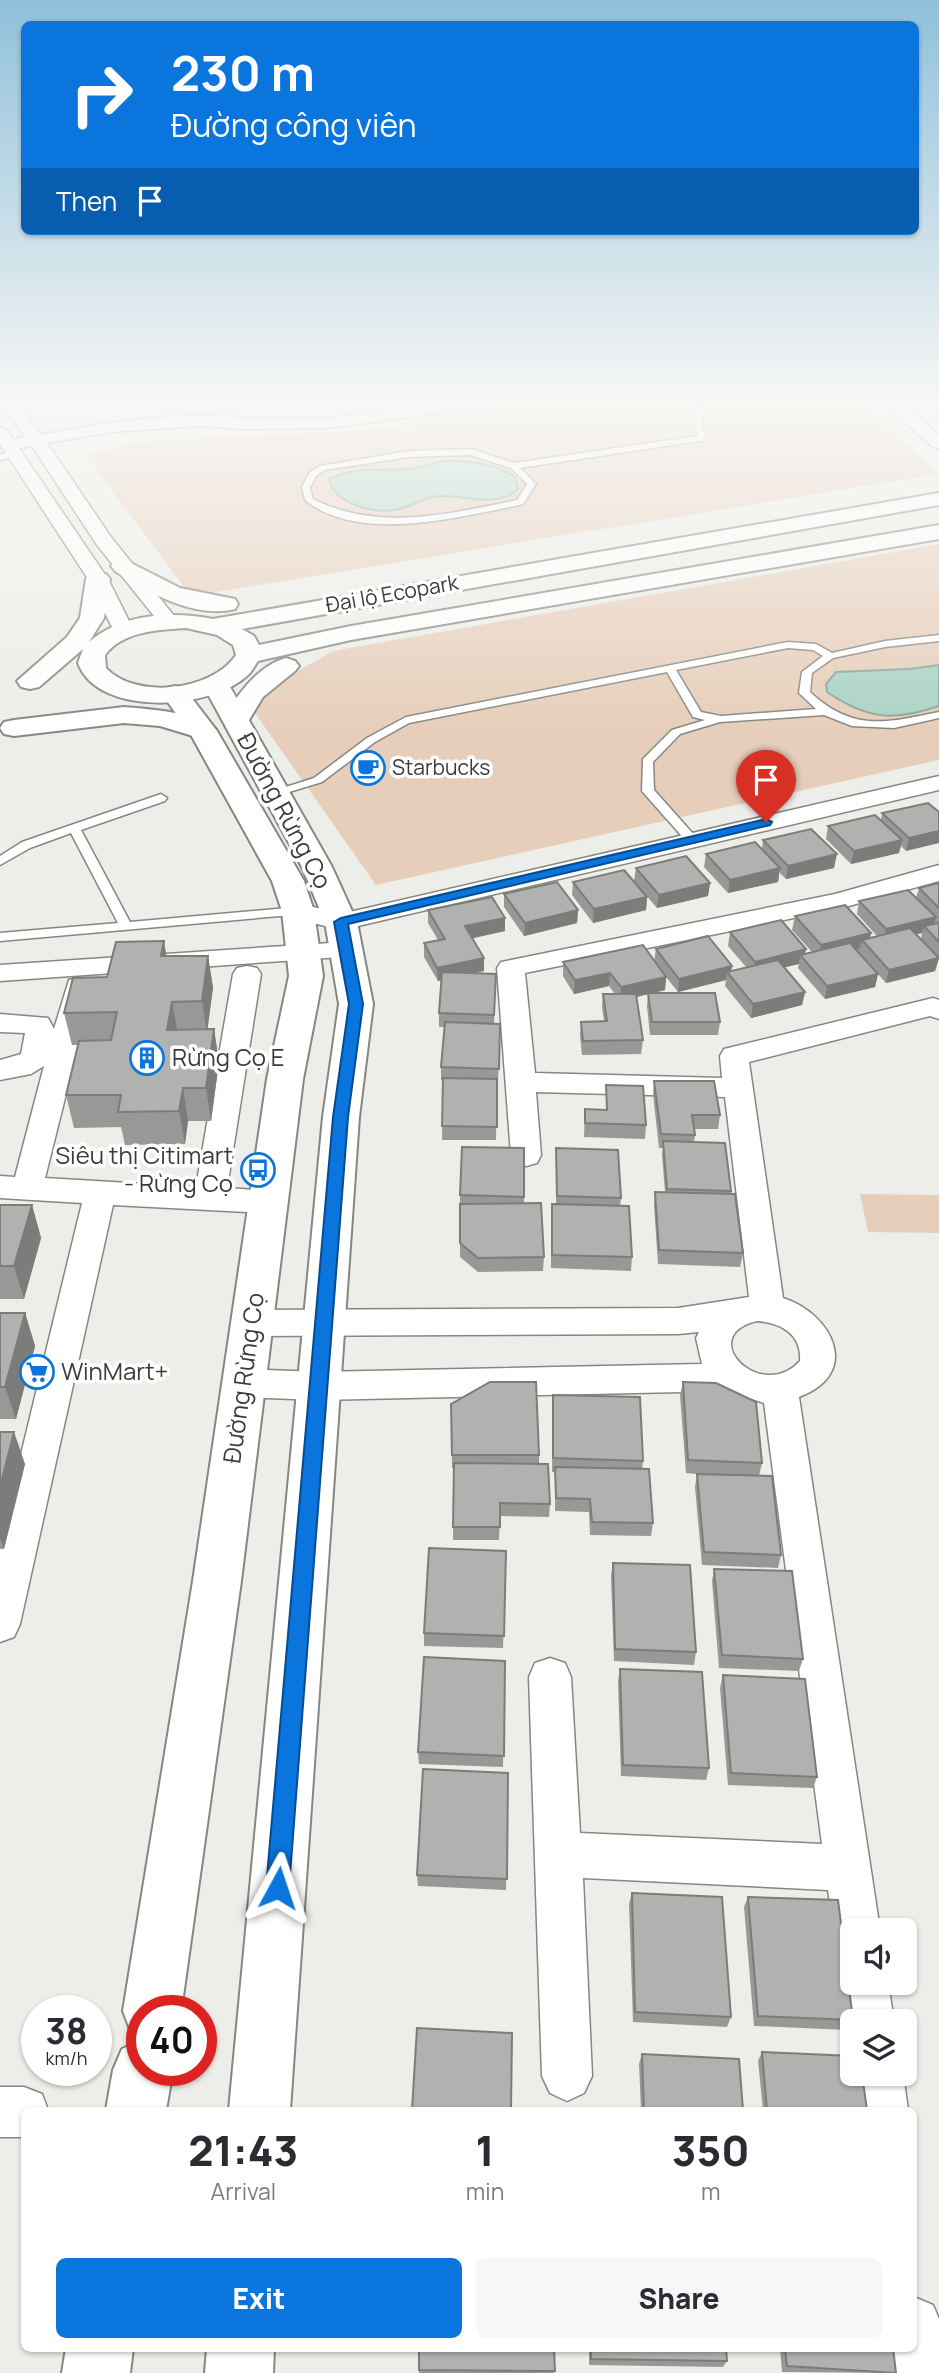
<!DOCTYPE html>
<meta charset="utf-8">
<style>
body{margin:0;font-family:Manrope,sans-serif;background:#f7f7f7;color:#2b2b33;height:100vh;display:flex;flex-direction:column;font-size:26px;white-space:nowrap}
*{box-sizing:border-box;margin:0}
p{font-size:23px;color:#7c7c81}
.icon{flex:none;width:38px;height:38px;fill:none;stroke:currentColor;stroke-width:2;stroke-linecap:round;stroke-linejoin:round}
.map{position:relative;flex:1;overflow:hidden}
.panel{position:absolute;left:21px;top:2107px;width:896px;height:245px;display:flex;flex-direction:column;background:#fff;border-radius:10px;box-shadow:0 2px 5px #0004}
.panel>*{flex:none}
.guide{position:absolute;left:21px;top:21px;width:898px;height:214px;border-radius:10px;box-shadow:0 2px 5px #0004;background:#0975dd;color:#fff;overflow:hidden}
.buttons{position:absolute;left:840px;top:1918px;display:grid;gap:14px}
.buttons a{display:grid;place-items:center;width:77px;height:77px;border-radius:10px;background:#fff;box-shadow:0 2px 5px #0004;font-size:35px}
.speed{position:absolute;left:21px;top:1995px;display:flex;gap:14px;font-size:35px;font-weight:700;text-align:center}
.speed>*{display:grid;place-content:center;width:91px;height:91px;border-radius:50%;background:#fff;box-shadow:0 2px 5px #0004;line-height:1}
.speed small{font-size:18px;font-weight:400}
.speed .limit{border:10px solid #d22;background:#fff;color:#111}
.pin{position:absolute;display:grid;place-items:center;width:60px;height:60px;color:#fff;margin:-72px -30px;border-radius:50% 50% 50% 0;rotate:-45deg;box-shadow:0 0 7px #0007}
.pin .icon{rotate:45deg}
.me{position:absolute;width:77px;margin:-38px;rotate:5deg;stroke-linejoin:round;filter:drop-shadow(0 0 5px #0008)}
.turn{display:flex;align-items:center;gap:24px;height:147px;padding:0 35px;font-size:32px}
.turn .icon{width:91px;height:91px;stroke-width:2.5}
.turn b{display:block;font-size:49px;line-height:60px}
.then{display:flex;align-items:center;height:66px;padding:0 35px;background:#0003;gap:14px;font-size:26px}
.eta{display:flex;justify-content:space-evenly;align-items:center;height:119px;text-align:center}
.eta b{font-size:42px;font-weight:800;line-height:49px}
.action{display:flex;gap:14px;margin-top:auto;padding:14px 35px}
.action a{flex:1;height:80px;border-radius:10px;background:#0975dd;color:#fff;font-size:28px;font-weight:800;line-height:80px;text-align:center}
.action a+a{background:#f7f7f7;color:#2b2b33}
.map>svg:first-child{display:block}
</style>
<div class="map">
<svg width="939" height="2373" viewBox="0 0 939 2373">
<rect width="100%" height="100%" fill="#edeee9"/>
<g fill="#e7ceba">
<path d="M606,399H855L939,474L191,596L86,456L137,442L380,429Z"/>
<path d="M939,544V760L376,885L255,713L271,686L333,651Z"/>
<path d="M860,1194L939,1195V1233L868,1232Z"/>
</g>
<g fill="#a9d3c4" stroke="#88a69b" stroke-width="2">
<path d="M440,461C466,460 494,463 515,477L518,489C496,509 466,495 439,496C426,497 416,504 403,508C380,516 335,506 329,479C365,461 404,478 440,461Z"/>
<path d="M939,665V706C893,722 867,719 827,692L826,684L836,672L910,669Z"/>
</g>
<g fill="none" stroke-linecap="round" stroke-linejoin="round">
<g stroke="#868782" stroke-width="3">
<g id="service">
<path d="M715,399H724L705,411L702,424L706,440L520,468L536,484L523,504L520,505C458,517 359,544 305,500L302,487L310,472L320,466L409,451L471,449L514,463L698,436L694,424L697,410ZM470,455L511,468L527,484L517,500C447,514 380,532 313,499L310,487L316,476L325,470L409,457Z"/>
<path d="M15,451L18,452V456L0,460V454Z"/>
<path d="M939,635V641L885,647L833,658L812,673L810,692C853,732 886,723 939,712V718L894,728L852,726L824,715L720,722L680,734L653,762L654,790L695,836V842H687L642,791L643,759L672,730L705,720L693,717L667,672L409,723L375,742L322,782L276,796L270,792L314,778L367,738L406,717L788,642L816,644L832,653L885,641ZM788,648L813,650L823,656L802,672L799,693L816,709L721,716L701,712L676,670Z"/>
<path d="M161,794L167,798L165,801L81,830L130,922L298,907L304,911L303,914L0,941V933L118,923L71,833L30,848L0,865V856L22,842Z"/>
</g>
</g>
<g stroke="#868782" stroke-width="3">
<g id="minor">
<path d="M0,399H13L41,435C93,425 146,416 199,416C242,416 285,421 327,418C391,413 454,395 518,399L510,404L327,428L244,429L199,426L111,432L47,443L111,537L179,622L176,626H162L97,545L32,446L19,448L108,579L134,631L131,635H117L114,631L88,579L0,444V427L6,429L13,439L26,437L0,403Z"/>
<path d="M879,399H896L939,435V448L933,447Z"/>
<path d="M939,776V790L341,930L289,917L285,911L289,905L298,903L341,914Z"/>
<path d="M939,865V881L838,909L525,973L535,1073L722,1078L720,1056L724,1049L933,998L939,1000V1019L930,1016L749,1062L783,1298C833,1314 862,1374 799,1397L880,1930H852V1951L841,1946L834,1930L828,1890L583,1878L592,2076L584,2093L567,2101L550,2093L542,2076L529,1677L535,1663L550,1658L565,1663L571,1677L580,1833L822,1844L764,1403L728,1391L318,1400L244,1397L231,1393L226,1383L231,1373L244,1369L318,1372L702,1364L696,1338L699,1332L678,1334L252,1336L240,1332L235,1323L240,1314L252,1310L678,1308L749,1297L725,1097L536,1092L541,1155L537,1163L526,1166L515,1163L511,1155L497,968L501,962L511,960L835,894ZM757,1321C781,1323 802,1334 800,1361C761,1404 694,1336 757,1321Z"/>
<path d="M346,942L355,944L359,950L355,956L0,981V965Z"/>
<path d="M247,966L257,968L261,974L227,1188L268,1191L279,1194L284,1202L279,1210L268,1213L113,1205L20,1624L14,1637L0,1642V1541L82,1203L0,1198V1176L15,1177L44,1066L31,1074L0,1080V1060L21,1054L25,1033L0,1032V1014L48,1018L54,1029L69,980L79,978L89,980L93,986L45,1178L196,1187L233,974L237,968Z"/>
<path d="M852,1964V1983H888L894,2021H852V2036L846,2021L840,1983L847,1966Z"/>
<path d="M853,2074H903L908,2110H858Z"/>
<path d="M0,2087H24L42,2094L48,2110H24V2137H0Z"/>
<path d="M914,2297L933,2305L939,2319V2373H893L890,2348H914Z"/>
</g>
</g>
<g stroke="#868782" stroke-width="4">
<g id="tertiary">
<path d="M216,677L225,679L229,685L332,867L357,922L373,1004L359,1117L290,2110H229L323,1117L339,1004L325,922L302,867L203,685L207,679Z"/>
<path d="M175,686L184,688L217,731L304,881L314,911L323,976L303,1079L241,1581L181,2011H142V2036L131,2032L123,2011L193,1581L267,1079L289,976L282,911L272,881L190,733L162,694L166,688Z"/>
<path d="M142,2040V2070H173L166,2110H106L113,2070L122,2049Z"/>
<path d="M66,2348H133L130,2373H62Z"/>
<path d="M207,2348H274L273,2373H205Z"/>
</g>
</g>
<g stroke="#868782" stroke-width="4">
<g id="trunk">
<path d="M939,493V505L242,629L254,636L259,645L351,626L939,525V539L351,640L258,661C255,665 252,671 249,674C213,710 98,718 78,663L83,649L39,687L30,689L21,687L17,681L67,637L80,618L86,579L90,574H106L110,579L104,618L89,642C122,613 173,611 213,619ZM186,628L217,635L233,645L236,655C212,691 136,700 106,668L105,655C123,631 158,630 186,628Z"/>
<path d="M123,559L180,588L235,599L238,604L235,609C194,619 147,592 115,571L111,566L115,561Z"/>
<path d="M286,658L295,661L299,666L295,671L263,697L246,725L236,727L226,725L222,719C238,695 257,666 286,658Z"/>
<path d="M124,707C146,709 203,712 217,731L213,737L203,739L160,726L124,723L14,736L4,734L0,728L4,722L14,720Z"/>
</g>
</g>
<use href="#service" fill="#fff" fill-rule="evenodd"/>
<use href="#minor" fill="#fff" fill-rule="evenodd"/>
<use href="#tertiary" fill="#fff" fill-rule="evenodd"/>
<use href="#trunk" fill="#fff" fill-rule="evenodd"/>
</g>
<g fill="#969996" fill-rule="evenodd">
<path d="M928,803L906,851L901,846L899,853L851,864L826,839L828,826L881,820L882,813Z"/>
<path d="M763,840L834,868L786,879L779,872L778,882L728,893L704,867L706,854L762,849Z"/>
<path d="M636,868L710,883L708,896L657,908L634,881Z"/>
<path d="M573,882L647,897L646,910L593,923L572,895Z"/>
<path d="M939,883V958L935,971L886,983L878,974L875,987L825,999L798,968L799,964L784,967L805,992L802,1005L751,1018L725,986L726,980L678,992L666,977L665,990L654,993L720,1022L718,1035H650L647,1006L648,994L636,997L643,1040L641,1054L582,1055L580,1035L581,1022L604,1021L602,1007L603,994H615L609,986L574,994L563,976V962L654,961L656,949L732,966L731,971L747,968L728,946L730,932L805,954L812,952L792,930L795,916L871,933L870,937L877,936L857,914L859,901L916,898L919,888ZM922,933L921,939L916,934Z"/>
<path d="M504,894L578,910L577,923L524,936L504,907Z"/>
<path d="M428,910L505,918V931L472,938L484,958V971L475,973L496,974L494,1024H500L498,1082H497L496,1140H442L443,1080H441V1067L444,1027H439V1013L442,980L438,981L424,957V943L438,940L428,923Z"/>
<path d="M164,941L166,956H208L213,988L207,1029H214L219,1062L211,1121H188L185,1144L125,1145L121,1127L74,1128L66,1095L78,1045H72L64,1013L107,977Z"/>
<path d="M654,1081L720,1115L718,1129H694L695,1135L694,1142L731,1191L743,1253L740,1267L658,1264L654,1205L655,1192H665L662,1155L663,1148H659L653,1094Z"/>
<path d="M606,1085L646,1125L645,1139L584,1137L585,1109H606Z"/>
<path d="M524,1148V1203L544,1257L543,1271L478,1272L460,1257V1195Z"/>
<path d="M556,1148L621,1198L620,1206L632,1257L631,1271L551,1268V1218L552,1204H556Z"/>
<path d="M0,1205H32L41,1238L24,1299H0Z"/>
<path d="M0,1313H25L35,1346L16,1419H0Z"/>
<path d="M683,1382L762,1463L759,1476L781,1555L778,1568L702,1565L695,1487L697,1474L686,1473L680,1395Z"/>
<path d="M553,1395L643,1461L642,1469L653,1523L651,1536L590,1535L589,1512L555,1511V1472H552Z"/>
<path d="M451,1404L539,1455V1464L550,1504L549,1517L500,1516L499,1540H453L454,1468H452Z"/>
<path d="M0,1432L25,1464L4,1549H0Z"/>
<path d="M506,1551L503,1648L424,1646V1633Z"/>
<path d="M613,1563L696,1652L694,1665L614,1661L611,1576Z"/>
<path d="M714,1569L803,1659L799,1671L719,1668L712,1581Z"/>
<path d="M505,1661L503,1767L419,1764L418,1752Z"/>
<path d="M620,1669L709,1768L706,1780L621,1776L618,1681Z"/>
<path d="M723,1675L817,1777L813,1788L728,1785L720,1688Z"/>
<path d="M508,1773L506,1890L418,1886L417,1875Z"/>
<path d="M632,1893L731,2017L727,2027L633,2022L629,1904Z"/>
<path d="M748,1897L853,2020L848,2030L754,2026L744,1907Z"/>
<path d="M762,2052L867,2110H763L758,2061Z"/>
<path d="M642,2054L743,2110H641L639,2064Z"/>
<path d="M589,2348H726L727,2361L723,2367L589,2365Z"/>
<path d="M780,2348H893L896,2373L782,2372Z"/>
<path d="M419,2370L555,2371L554,2373H419Z"/>
</g>
<g fill="#7a7d7a">
<path d="M939,831V843L906,851L909,838Z"/>
<path d="M902,840L899,853L851,864L854,851Z"/>
<path d="M837,854L834,868L786,879L788,866Z"/>
<path d="M780,868L778,882L728,893L730,880Z"/>
<path d="M710,883L708,896L657,908L659,895Z"/>
<path d="M647,897L646,910L593,923L594,909Z"/>
<path d="M578,910L577,923L524,936L525,923Z"/>
<path d="M936,917L933,930L924,926L922,933L883,942L886,929Z"/>
<path d="M505,918V931L465,940V926Z"/>
<path d="M871,933L868,946L862,940L860,948L818,959L821,945Z"/>
<path d="M164,941L169,973L161,956Z"/>
<path d="M806,949L804,959L800,955L799,964L753,975L755,962Z"/>
<path d="M208,956L213,988L207,1033L202,1001Z"/>
<path d="M484,958V971L438,981L437,968Z"/>
<path d="M939,958L935,971L886,983L889,970Z"/>
<path d="M732,966L730,976L727,972L726,980L678,992L679,979Z"/>
<path d="M610,973L609,986L574,994L575,980Z"/>
<path d="M878,974L875,987L825,999L827,986Z"/>
<path d="M666,977L665,990L620,1001L621,987Z"/>
<path d="M805,992L802,1005L751,1018L753,1004Z"/>
<path d="M172,1002L178,1034L167,1030Z"/>
<path d="M214,1029L219,1062L211,1121L206,1088Z"/>
<path d="M183,1088L188,1121L185,1144L179,1111Z"/>
<path d="M32,1205L41,1238L24,1299L14,1266Z"/>
<path d="M25,1313L35,1346L16,1419L5,1387Z"/>
<path d="M14,1432L25,1464L4,1549L0,1538V1487Z"/>
</g>
<g fill="#afb2af" stroke="#7a7d7a" stroke-width="2">
<path d="M928,803L939,812V831L909,838L882,813Z"/>
<path d="M875,815L902,840L854,851L828,826Z"/>
<path d="M811,829L837,854L788,866L763,840Z"/>
<path d="M755,842L780,868L730,880L706,854Z"/>
<path d="M686,856L710,883L659,895L636,868Z"/>
<path d="M624,870L647,897L594,909L573,882Z"/>
<path d="M557,882L578,910L525,923L504,894Z"/>
<path d="M939,883V908L919,888Z"/>
<path d="M908,890L936,917L886,929L859,901Z"/>
<path d="M492,897L505,918L465,926L484,958L437,968L424,943L445,939L428,910Z"/>
<path d="M845,905L871,933L821,945L795,916Z"/>
<path d="M781,920L806,949L755,962L730,932Z"/>
<path d="M939,923V942L924,926Z"/>
<path d="M910,928L939,958L889,970L862,940Z"/>
<path d="M708,936L732,966L679,979L656,949Z"/>
<path d="M164,941L161,956H208L202,1001L172,1002L167,1030L214,1029L206,1088H183L179,1111L118,1112L121,1095H66L79,1041L111,1040L117,1012L64,1013L73,978L107,977L116,942Z"/>
<path d="M850,943L878,974L827,986L800,955Z"/>
<path d="M643,945L666,977L621,987L610,973L575,980L563,962Z"/>
<path d="M778,960L805,992L753,1004L727,972Z"/>
<path d="M442,972L496,974L494,1015L439,1013Z"/>
<path d="M648,993H715L720,1022H652Z"/>
<path d="M603,994H636L643,1040L583,1041L581,1022L607,1021Z"/>
<path d="M445,1022L500,1024L499,1069L441,1067Z"/>
<path d="M443,1078L497,1079V1127L442,1126Z"/>
<path d="M654,1081H714L720,1115H692L695,1135L661,1134Z"/>
<path d="M606,1085L643,1086L646,1125L585,1123V1109L607,1110Z"/>
<path d="M663,1141L725,1143L731,1191L667,1189Z"/>
<path d="M462,1147L524,1148V1197L460,1195Z"/>
<path d="M556,1148L618,1150L621,1198L557,1196Z"/>
<path d="M655,1192L735,1194L743,1253L659,1250Z"/>
<path d="M541,1203L544,1257L478,1258L460,1243V1204Z"/>
<path d="M552,1204L629,1206L632,1257L552,1255Z"/>
<path d="M0,1205H32L14,1266H0Z"/>
<path d="M0,1313H25L5,1387H0Z"/>
<path d="M490,1382H536L539,1455H452L451,1404Z"/>
<path d="M683,1382L716,1383L756,1402L762,1463L688,1460Z"/>
<path d="M553,1395L640,1397L643,1461L553,1458Z"/>
<path d="M0,1432H14L0,1487Z"/>
<path d="M454,1463L548,1464L550,1504L500,1503V1527H453Z"/>
<path d="M555,1467L649,1469L653,1523L592,1522L590,1499L556,1498Z"/>
<path d="M697,1474L772,1476L781,1555L704,1552Z"/>
<path d="M429,1548L506,1551L504,1636L424,1633Z"/>
<path d="M613,1563L690,1565L696,1652L615,1649Z"/>
<path d="M714,1569L792,1571L803,1659L722,1655Z"/>
<path d="M424,1657L505,1661L504,1756L418,1752Z"/>
<path d="M620,1669L702,1672L709,1768L623,1765Z"/>
<path d="M723,1675L805,1679L817,1777L731,1773Z"/>
<path d="M423,1769L508,1773L507,1879L417,1875Z"/>
<path d="M632,1893L722,1897L731,2017L635,2012Z"/>
<path d="M748,1897L838,1900L853,2020L758,2016Z"/>
<path d="M417,2028L512,2033L511,2110H412Z"/>
<path d="M762,2052L852,2056V2074H862L867,2110H767Z"/>
<path d="M642,2054L739,2059L743,2110H644Z"/>
<path d="M419,2348H554L555,2371L419,2370Z"/>
<path d="M591,2348H726L727,2361L591,2359Z"/>
<path d="M785,2348H893L896,2373L787,2366Z"/>
</g>
<linearGradient id="sky" x2="0" y2="1"><stop stop-color="#8fc0da"/><stop offset="0.55" stop-color="#f7f7f5"/><stop offset="1" stop-color="#f7f7f5" stop-opacity="0"/></linearGradient>
<rect width="939" height="731" fill="url(#sky)"/>
<path fill="#0975dd" stroke="#064c90" stroke-width="2" d="M766,819L772,822L770,825L348,924L363,1004L348,1117L289,1888L286,1896L278,1899L270,1896L266,1888L333,1117L349,1004L334,922L341,918Z"/>
<defs>
<g id="cafe-ring" transform="scale(1.75)"><circle r="9.5" fill="#fff" stroke="#0975dd" stroke-width="1.5"/><path d="M-5.5-4.5H6V0H3Q3 3.5 0 3.5H-2.5Q-5.5 3.5-5.5 0ZM3-3.2v2h1.7v-2ZM-6 4.5H4V6H-6Z" fill="#0975dd"/></g>
<g id="building-ring" transform="scale(1.75)"><circle r="9.5" fill="#fff" stroke="#0975dd" stroke-width="1.5"/><path d="M-4-6H4V6H1V3H-1V6H-4ZM-2.5-4.3h1.7v1.8h-1.7ZM.8-4.3h1.7v1.8H.8ZM-2.5-1h1.7V.8h-1.7ZM.8-1h1.7V.8H.8Z" fill="#0975dd"/></g>
<g id="bus-ring" transform="scale(1.75)"><circle r="9.5" fill="#fff" stroke="#0975dd" stroke-width="1.5"/><path d="M-5-6H5V4H4V6H2V4H-2V6H-4V4H-5ZM-3.5-4V0h7V-4ZM-3.5 1.2v1.5H-2V1.2ZM2 1.2v1.5H3.5V1.2Z" fill="#0975dd"/></g>
<g id="supermarket-ring" transform="scale(1.75)"><circle r="9.5" fill="#fff" stroke="#0975dd" stroke-width="1.5"/><path d="M-6-5.5h2.5l.6 2H6L4.5 2H-2.5L-4.4-4H-6ZM-1.5 3.2a1.3 1.3 0 1 0 .1 0ZM3 3.2a1.3 1.3 0 1 0 .1 0Z" fill="#0975dd"/></g>
</defs>
<g fill-rule="evenodd">
<use href="#cafe-ring" x="368" y="768"/>
<use href="#building-ring" x="147" y="1058"/>
<use href="#bus-ring" x="258" y="1170"/>
<use href="#supermarket-ring" x="37" y="1372"/>
</g>
<g text-anchor="middle" stroke-width="7" stroke-linejoin="round" paint-order="stroke">
<g font-size="21" fill="#3b3c3a" stroke="#fff">
<text transform="translate(392 594) rotate(-10)" y="7">Đại lộ Ecopark</text>
</g>
<g font-size="21" fill="#3b3c3a" stroke="#fff" text-anchor="start">
<text x="392" y="775">Starbucks</text>
</g>
<g font-size="24" fill="#3b3c3a" stroke="#fff">
<text transform="translate(284 811) rotate(62)" y="8">Đường Rừng Cọ</text>
<text transform="translate(244 1378) rotate(-82)" y="8">Đường Rừng Cọ</text>
</g>
<g font-size="24" fill="#3b3c3a" stroke="#fff" text-anchor="start">
<text x="172" y="1066">Rừng Cọ E</text>
<text x="233" y="1164" text-anchor="end">Siêu thị Citimart<tspan x="233" dy="28">- Rừng Cọ</tspan></text>
<text x="61" y="1380">WinMart+</text>
</g>
</g>
</svg>
<div class="buttons">
<a><svg class="icon" aria-label="sound" viewBox="0 0 24 24"><path d="M4 9h4l5-4v14l-5-4H4zM17 9q2 3 0 6"/></svg></a>
<a><svg class="icon" aria-label="layers" viewBox="0 0 24 24"><path d="M12 4l9 5-9 5-9-5zM3 14l9 5 9-5"/></svg></a>
</div>
<div class="speed"><div>38<small>km/h</small></div><div class="limit">40</div></div>
<div class="pin" style="left:766px;top:822px;background:#d93025"><svg class="icon" aria-label="arrive" viewBox="0 0 24 24"><path d="M6 21V4h12l-3 4 3 4H6"/></svg></div>
<svg class="me" style="left:278px;top:1888px" viewBox="-20 -20 40 40"><path d="M0-17L14 15 0 8-14 15z" fill="#0975dd" stroke="#fff" stroke-width="4"/></svg>
<div class="guide">
<div class="turn"><svg class="icon" aria-label="right" viewBox="0 0 24 24"><path d="M7 20v-9h11M14 6l5 5-5 5"/></svg><div><b>230 m</b>Đường công viên</div></div>
<div class="then">Then<svg class="icon" aria-label="arrive" viewBox="0 0 24 24"><path d="M6 21V4h12l-3 4 3 4H6"/></svg></div>
</div>
<section class="panel">
<div class="eta">
<div><b>21:43</b><p>Arrival</p></div>
<div><b>1</b><p>min</p></div>
<div><b>350</b><p>m</p></div>
</div>
<div class="action"><a>Exit</a><a>Share</a></div>
</section>
</div>
